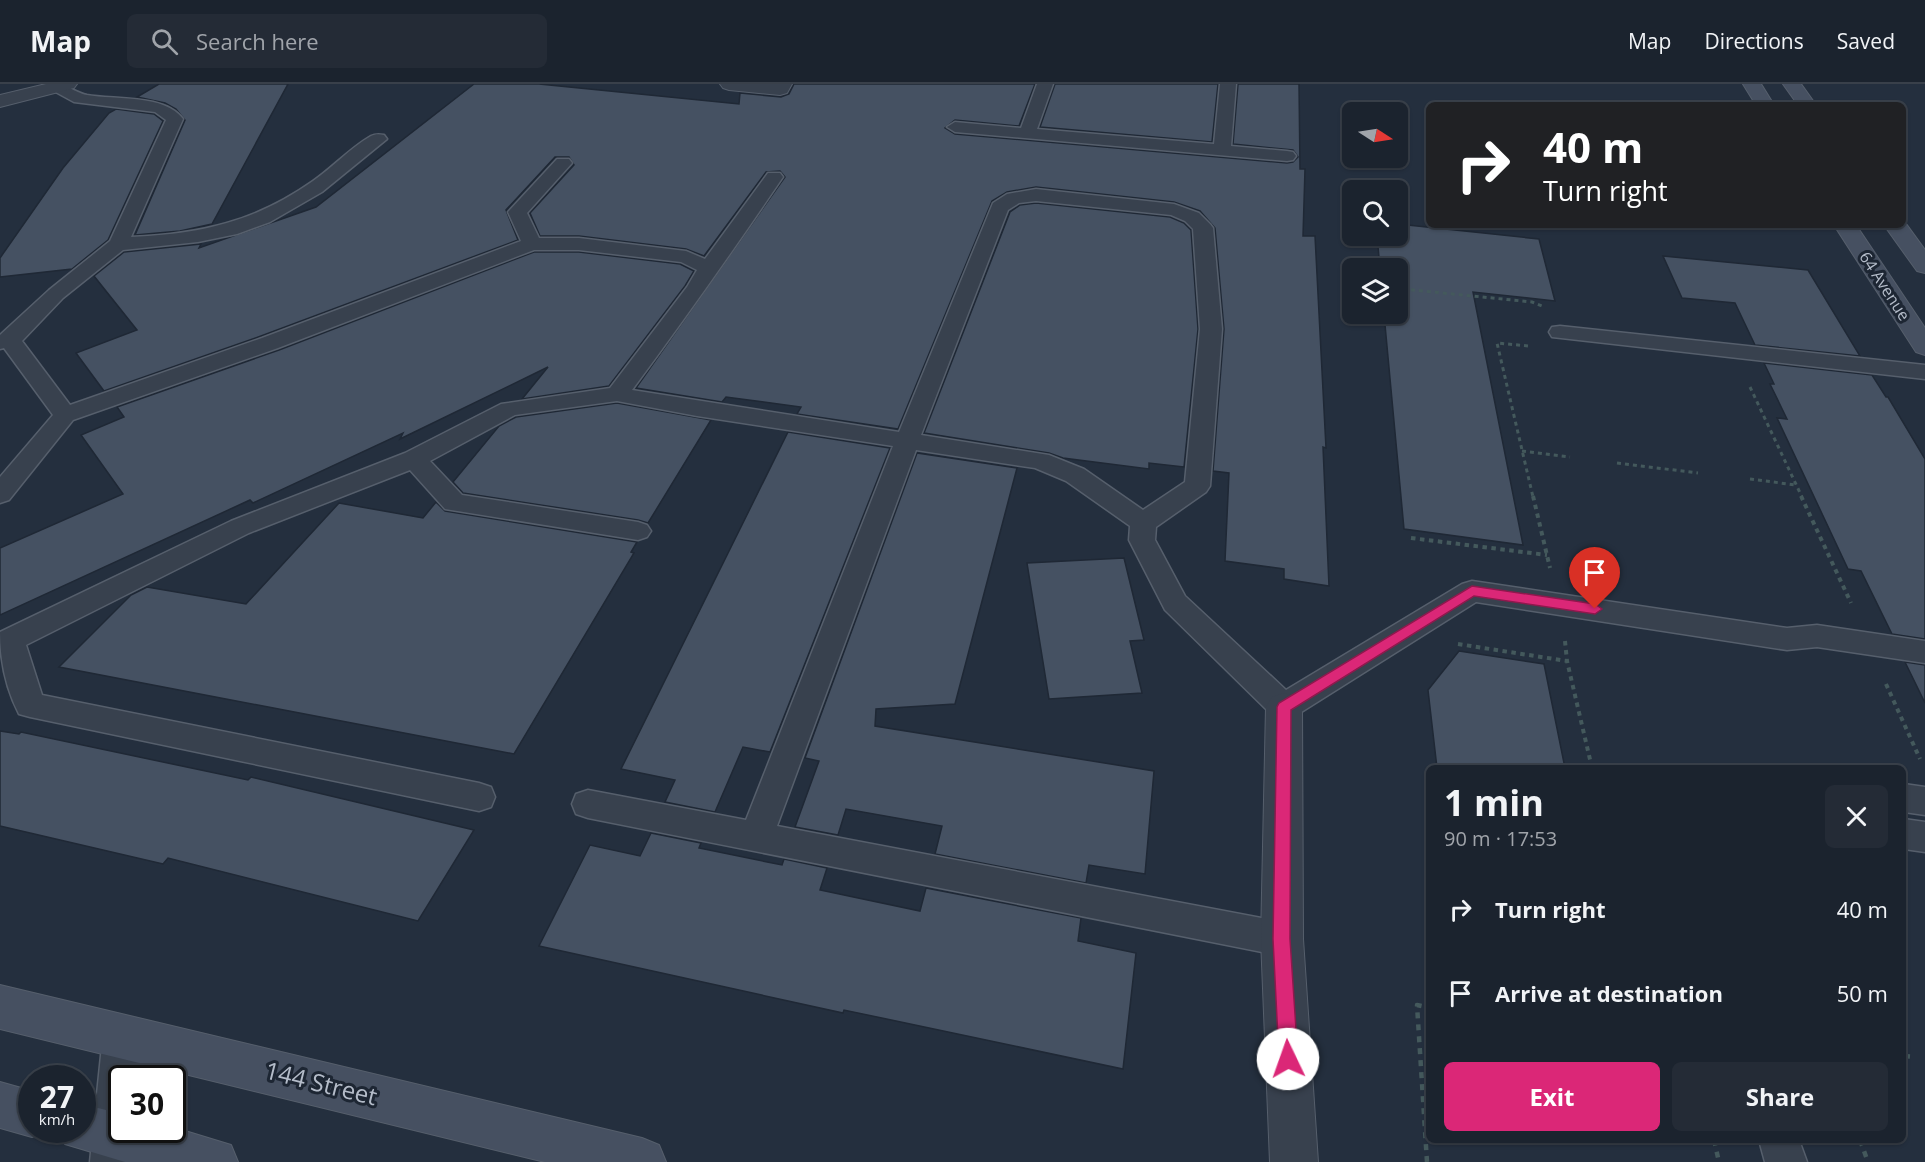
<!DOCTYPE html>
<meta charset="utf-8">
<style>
body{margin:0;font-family:"Open Sans",sans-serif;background:#242b36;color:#f1f3f6;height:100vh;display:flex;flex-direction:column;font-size:22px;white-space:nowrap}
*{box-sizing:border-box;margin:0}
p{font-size:20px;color:#a0a4aa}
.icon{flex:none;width:33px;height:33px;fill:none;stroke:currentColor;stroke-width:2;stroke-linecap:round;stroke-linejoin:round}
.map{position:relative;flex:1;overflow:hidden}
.drawer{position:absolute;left:1426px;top:681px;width:480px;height:378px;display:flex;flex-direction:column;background:#1b232e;border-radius:9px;box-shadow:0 2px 4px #0004,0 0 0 2px #39404a}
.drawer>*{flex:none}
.top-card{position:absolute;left:1426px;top:18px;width:480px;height:126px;border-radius:9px;box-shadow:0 2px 4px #0004,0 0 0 2px #39404a;background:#202124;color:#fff;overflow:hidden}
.needle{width:39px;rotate:102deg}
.tools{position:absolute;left:1342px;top:18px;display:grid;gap:12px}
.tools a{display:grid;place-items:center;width:66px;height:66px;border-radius:9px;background:#1b232e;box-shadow:0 2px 4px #0004,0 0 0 2px #39404a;font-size:30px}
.speed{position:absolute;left:18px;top:981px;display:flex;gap:12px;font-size:30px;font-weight:700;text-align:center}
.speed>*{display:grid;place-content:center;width:78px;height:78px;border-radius:50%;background:#1b232e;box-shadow:0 2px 4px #0004,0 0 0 2px #39404a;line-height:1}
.speed small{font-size:15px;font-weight:400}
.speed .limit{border:3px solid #111;border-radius:9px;background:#fff;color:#111}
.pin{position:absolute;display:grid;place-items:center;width:51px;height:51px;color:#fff;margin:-62px -26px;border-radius:50% 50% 50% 0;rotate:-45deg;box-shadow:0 0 6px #0007}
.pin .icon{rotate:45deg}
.me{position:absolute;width:66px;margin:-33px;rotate:357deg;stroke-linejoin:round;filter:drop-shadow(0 0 4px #0008)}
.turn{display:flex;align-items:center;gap:21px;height:126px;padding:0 18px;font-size:27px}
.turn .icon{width:78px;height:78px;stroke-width:2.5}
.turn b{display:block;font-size:42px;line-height:51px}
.round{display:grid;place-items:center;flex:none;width:63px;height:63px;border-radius:9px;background:#242b36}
.overview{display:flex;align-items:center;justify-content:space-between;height:102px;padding:0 18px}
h1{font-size:36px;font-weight:700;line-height:45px}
.button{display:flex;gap:12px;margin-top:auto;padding:12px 18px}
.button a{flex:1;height:69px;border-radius:9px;background:#db2777;color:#fff;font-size:24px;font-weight:700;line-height:69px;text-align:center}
.button a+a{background:#242b36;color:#f1f3f6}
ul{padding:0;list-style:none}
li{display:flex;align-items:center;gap:18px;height:84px;padding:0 18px}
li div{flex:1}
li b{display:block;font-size:22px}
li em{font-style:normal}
header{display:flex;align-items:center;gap:36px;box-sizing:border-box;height:84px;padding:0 30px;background:#1b232e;border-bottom:2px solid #39404a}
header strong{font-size:28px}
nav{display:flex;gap:33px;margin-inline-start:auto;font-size:21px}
.search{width:420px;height:54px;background:#242b36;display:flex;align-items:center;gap:15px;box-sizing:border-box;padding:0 21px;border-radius:9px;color:#a0a4aa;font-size:22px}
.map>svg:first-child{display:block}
</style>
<header>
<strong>Map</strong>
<div class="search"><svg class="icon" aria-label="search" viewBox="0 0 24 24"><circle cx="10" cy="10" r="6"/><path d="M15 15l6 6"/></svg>Search here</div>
<nav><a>Map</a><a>Directions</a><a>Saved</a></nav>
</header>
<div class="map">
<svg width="1925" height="1078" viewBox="0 0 1925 1078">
<rect width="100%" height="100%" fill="#242f3e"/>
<g fill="#455162" stroke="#1f2835" stroke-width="1.5">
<path d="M159,0H288L212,140L180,147L135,151L185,36L176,25L165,19L137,13Z"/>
<path d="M474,0H539L739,20L740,9L781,13L789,10L794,0H1035L1019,42L955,36L945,44L955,50L1287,79L1293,78L1298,73L1293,66L1233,60L1238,0H1299L1300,85H1305L1303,152H1315L1326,364L1323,363L1329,502L1284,495V485L1225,477L1229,389L1213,387L1224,245L1215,144L1200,127L1174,118L1036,103L1007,108L992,117L898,345L797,330L801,323L726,313L722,318L636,304L785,93L780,87L766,88L704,172L686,165L579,152H540L530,129L574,81L569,73H555L506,126L518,156L261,252L104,307L76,269L137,246L94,192L124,168L201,160L199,164L316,123Z"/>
<path d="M1055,0H1218L1212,58L1040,43Z"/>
<path d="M116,25L154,30L163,37L108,156L72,185L0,193V174L63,84L109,29Z"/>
<path d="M1036,119L1170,133L1184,139L1191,146L1198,245L1184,383L1149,379V385L1063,374L1049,369L924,349L1010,128L1020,121Z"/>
<path d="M1398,140L1539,155L1555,217L1473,208L1523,461L1404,445L1384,230H1398V184H1380L1377,152H1398Z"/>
<path d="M534,168H579L680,180L694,187L685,202L609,302L522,315L548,283L400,355L403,349L253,419L250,416L0,531V464L123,410L81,351L124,333L117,323L279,266Z"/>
<path d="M1663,172L1808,186L1860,272L1755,261L1735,219L1682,214Z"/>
<path d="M1764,279L1872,291L1886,313H1888L1925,375V555L1892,550L1861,487L1848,485L1777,334L1787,335L1770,300H1774Z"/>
<path d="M617,319L711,336L648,439L638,436L463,409L453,398L499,342L516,333Z"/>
<path d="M788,348L890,364L770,668L743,663L715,728L665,718L675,696L621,685Z"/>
<path d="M917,369L1017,384L955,620L876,625L875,642L1154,687L1145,790L1089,781L1086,799L935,770L942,742L846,725L838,751L795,743L819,677L805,674Z"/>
<path d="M436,418L445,427L637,458L631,468L634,469L514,670L59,583L131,511L147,503L246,520L339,419L423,434Z"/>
<path d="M1124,474L1144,556L1130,557L1142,609L1049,615L1027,479Z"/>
<path d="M1459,567L1544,580L1565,684H1437L1428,606Z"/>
<path d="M1905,578L1925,581V619Z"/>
<path d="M0,647L19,650L21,648L248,696L251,693L474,746L418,837L168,774L163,780L0,742Z"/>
<path d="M651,749L701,759L699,764L782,781L784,775L827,784L820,806L920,827L926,804L1081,834L1078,857L1136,869L1123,985L844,926L843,929L539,862L590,761L640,772Z"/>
</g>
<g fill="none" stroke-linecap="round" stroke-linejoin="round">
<g stroke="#565f6c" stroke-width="3">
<g id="lane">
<path d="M52,0C68,0 73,8 87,11C115,16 165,10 183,35L131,153C200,150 255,138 313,97C332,84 350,64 371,52C375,50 379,50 384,51L387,55L322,108L270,138L237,150L198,158L123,166L63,214L22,257L70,321L262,254L521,157L508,128L557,75H569L572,79L527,129L539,154H579L686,167L705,175L768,89H780L783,93C734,165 684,236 632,306L899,348L993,119L1007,110L1036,105L1174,120L1199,129L1210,140L1213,144L1222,245L1210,402L1206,408L1156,443L1155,456L1185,512L1286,606L1462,500L1472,497L1787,544L1817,541L1925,557V579L1817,563L1787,566L1476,518L1295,632L1284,635L1273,632L1165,526L1129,456L1130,442L1066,397L1035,384L916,366L777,742L1282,838L1295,843L1300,855L1295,867L1282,872L588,734L576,730L572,720L576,710L588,706L746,736L893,362L697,332L617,317L515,331L430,377L462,411L638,438L647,441L651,447L647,453L638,456L445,425L410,386L249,449L26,561L42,611L479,699L491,703L495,713L491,723L479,727L30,633L19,630C6,605 0,576 0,548L231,437L405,369L501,320L610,304L687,203L697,186L681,178L579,166H534L278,264L73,336L9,416L0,419V393L53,331L4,264L0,265V251L49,206L110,157L166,36L155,28L74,18L52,6L50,3ZM1036,117L1171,131L1185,137L1193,145L1200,245L1185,398L1143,426L1084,385L1049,371L921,351L1008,126L1019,119Z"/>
<path d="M1037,0H1053L1037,45L1214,60L1220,0H1236L1231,62L1287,67L1293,68L1296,72L1293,76L1287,77L955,48L947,43L955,38L1021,44Z"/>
<path d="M1560,242L1925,281V295L1552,253L1549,248L1552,243Z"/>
<path d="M1904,700L1925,703V731L1904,728Z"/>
<path d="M1904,735L1925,738V768L1904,765Z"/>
<path d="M122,933L136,938L141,952L138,994H122V1046H134L132,1078H90L103,952L108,938Z"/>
<path d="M1759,1056H1799L1807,1078H1765Z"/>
</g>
</g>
<g stroke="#565f6c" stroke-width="2">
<g id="street">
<path d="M46,0H77L74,4L0,23V11Z"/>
<path d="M720,0H792L787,9L780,11L729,6L723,4Z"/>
<path d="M1284,609L1296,613L1302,623L1303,855L1318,1078H1270L1261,855L1266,623L1272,613Z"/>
</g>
</g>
<g stroke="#565f6c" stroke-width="2">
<g id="secondary">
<path d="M1743,0H1761L1774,21H1756Z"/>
<path d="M1783,0H1801L1816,21H1798Z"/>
<path d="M1904,137L1925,166V189L1917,187L1884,141H1904Z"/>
<path d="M1834,141H1856L1925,244V271L1916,268Z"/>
<path d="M0,901L642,1054L659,1061L666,1078H545L0,945Z"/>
<path d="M0,998L32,1007V1046H48L32,1053L0,1044Z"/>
<path d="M82,1020L122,1030V1046H172V1043L231,1061L238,1078H125L65,1060L60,1046H82Z"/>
</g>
</g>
<g stroke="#44595c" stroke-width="3" stroke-dasharray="4 4" stroke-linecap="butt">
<path d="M1403,205L1532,218L1542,222"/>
<path d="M1528,262L1497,259L1533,413"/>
<path d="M1750,303L1802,413"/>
<path d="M1522,367L1570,373"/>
<path d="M1617,379L1698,389"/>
<path d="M1750,395L1796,401"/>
</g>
<g stroke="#44595c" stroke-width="4" stroke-dasharray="4.5 4.5" stroke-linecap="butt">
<path d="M1533,412L1550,484"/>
<path d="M1801,412L1851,519"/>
<path d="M1411,454L1547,471"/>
<path d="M1565,557L1567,577"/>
<path d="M1458,560L1567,577L1592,684"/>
<path d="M1886,600L1920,675"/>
</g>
<g stroke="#44595c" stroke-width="4.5" stroke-dasharray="6 6" stroke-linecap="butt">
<path d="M1904,972L1914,973"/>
<path d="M1714,1056L1719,1078"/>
<path d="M1860,1056L1868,1078"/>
<path d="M1427,1078L1417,921L1430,924"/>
</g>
<use href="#lane" fill="#38414e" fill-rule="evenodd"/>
<use href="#street" fill="#38414e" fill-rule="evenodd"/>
<use href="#secondary" fill="#465061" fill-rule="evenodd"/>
</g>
<path fill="#db2777" stroke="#8e194d" stroke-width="1.5" d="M1472,502L1595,520L1602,525L1595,530L1474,512L1291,626L1290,855L1298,975L1295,981L1288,984L1282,981L1279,975L1273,855L1277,623L1279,619Z"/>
<g text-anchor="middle" stroke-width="6" stroke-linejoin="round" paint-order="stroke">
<g font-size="16" fill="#b4bcc9" stroke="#1d2633">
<text transform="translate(1885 202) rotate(57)" y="6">64 Avenue</text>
</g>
<g font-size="24" fill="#b4bcc9" stroke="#1d2633">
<text transform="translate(321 1000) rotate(14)" y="8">144 Street</text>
</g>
</g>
</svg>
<div class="tools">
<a><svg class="needle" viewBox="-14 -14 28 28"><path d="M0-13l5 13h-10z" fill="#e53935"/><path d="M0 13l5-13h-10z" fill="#a0a4aa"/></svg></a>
<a><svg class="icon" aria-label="search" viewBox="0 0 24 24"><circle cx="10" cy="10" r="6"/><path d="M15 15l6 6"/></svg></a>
<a><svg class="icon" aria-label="layers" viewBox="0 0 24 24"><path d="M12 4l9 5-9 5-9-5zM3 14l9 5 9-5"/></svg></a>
</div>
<div class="speed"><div>27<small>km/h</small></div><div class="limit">30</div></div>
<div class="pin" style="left:1595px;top:525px;background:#d93025"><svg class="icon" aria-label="arrive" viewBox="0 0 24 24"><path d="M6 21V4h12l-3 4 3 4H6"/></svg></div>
<svg class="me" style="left:1288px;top:975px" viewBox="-20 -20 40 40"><circle r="19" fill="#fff"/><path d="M0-13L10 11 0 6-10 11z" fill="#db2777"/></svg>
<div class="top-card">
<div class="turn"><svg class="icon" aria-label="right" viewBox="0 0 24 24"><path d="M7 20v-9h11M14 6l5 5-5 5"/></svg><div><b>40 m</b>Turn right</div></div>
</div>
<section class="drawer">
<div class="overview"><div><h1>1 min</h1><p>90 m · 17:53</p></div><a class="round"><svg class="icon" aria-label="close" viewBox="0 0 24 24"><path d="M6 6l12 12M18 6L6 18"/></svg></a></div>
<ul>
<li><svg class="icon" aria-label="right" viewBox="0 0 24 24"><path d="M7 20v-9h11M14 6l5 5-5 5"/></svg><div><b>Turn right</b></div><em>40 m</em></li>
<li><svg class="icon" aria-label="arrive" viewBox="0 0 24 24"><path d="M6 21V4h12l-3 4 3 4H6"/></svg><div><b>Arrive at destination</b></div><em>50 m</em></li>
</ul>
<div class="button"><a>Exit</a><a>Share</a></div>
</section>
</div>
